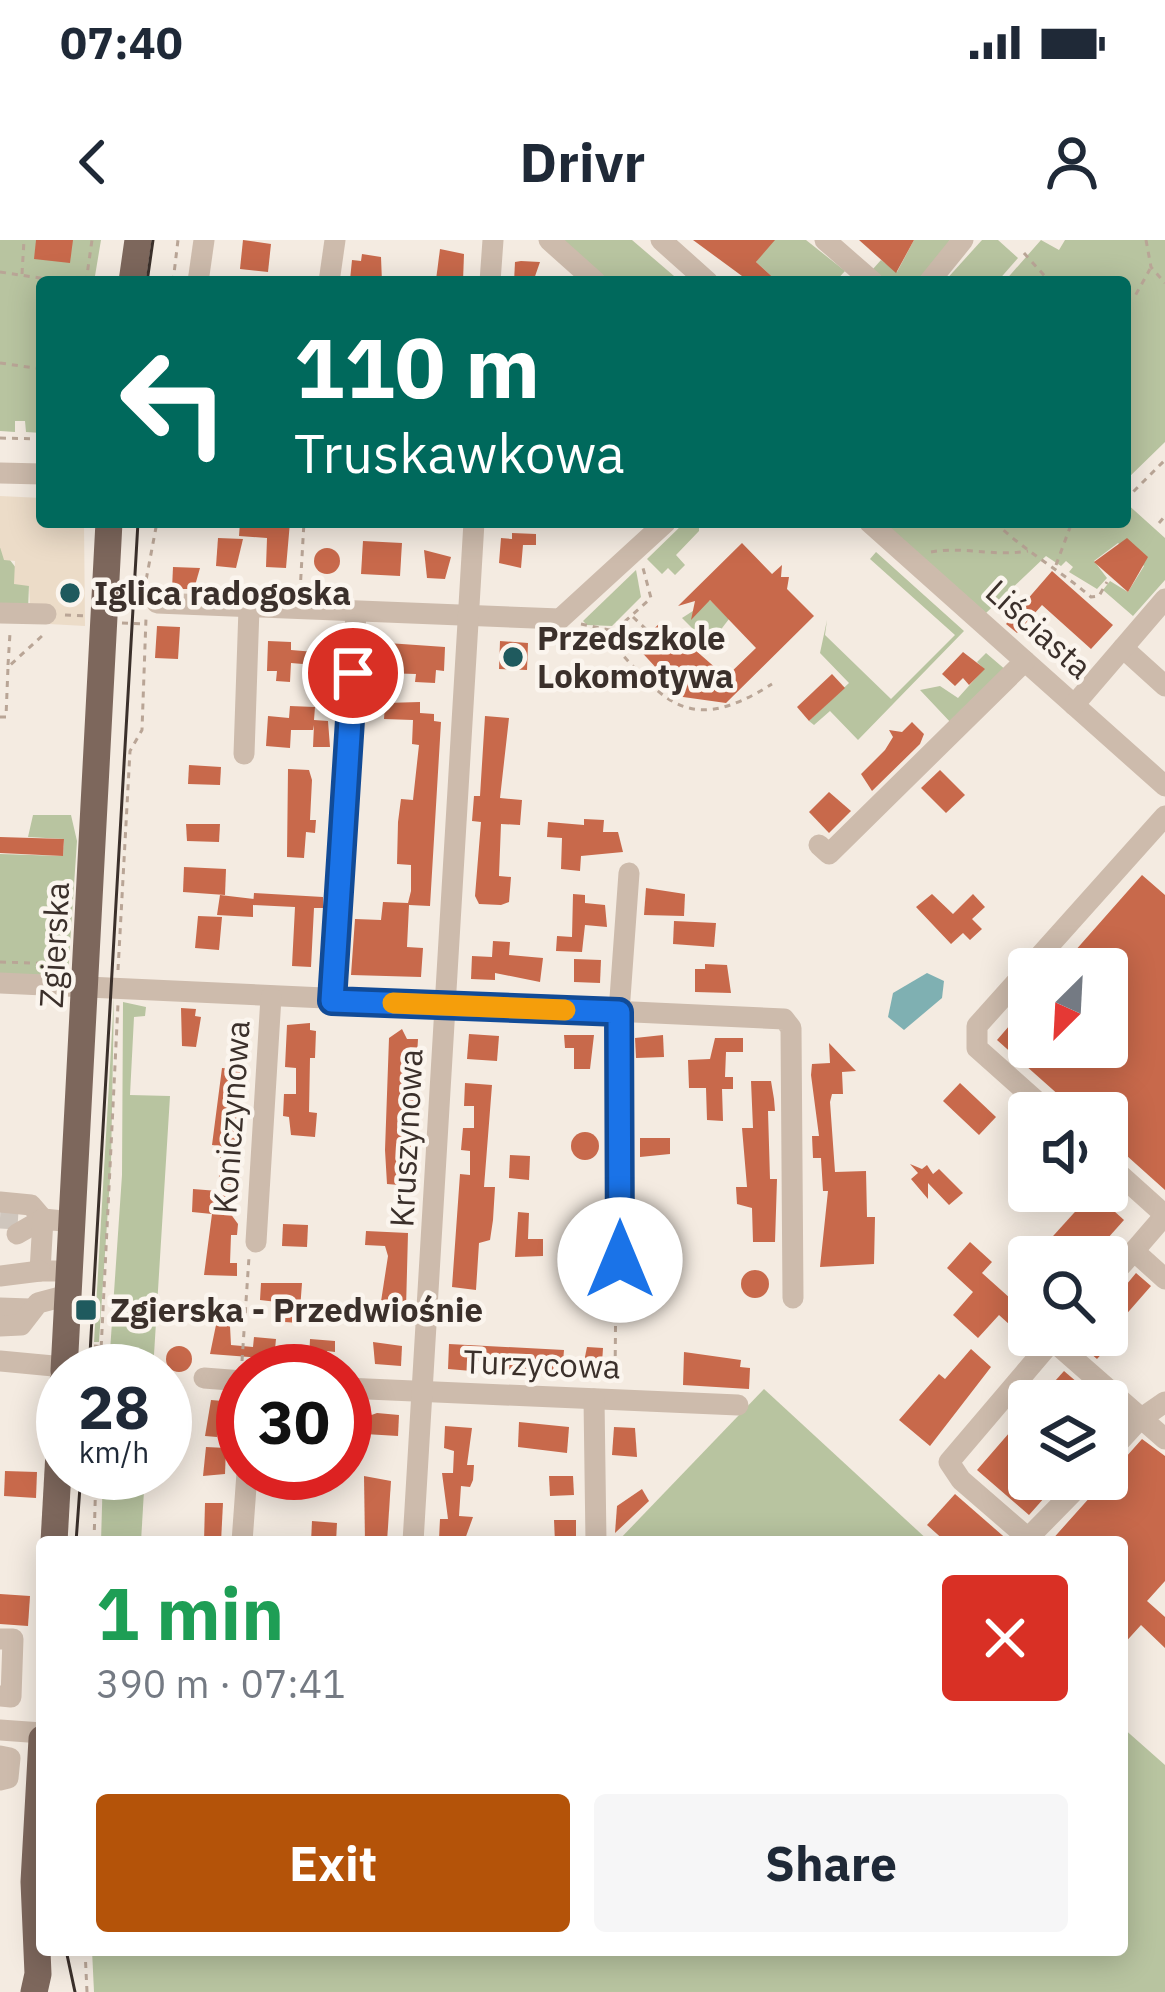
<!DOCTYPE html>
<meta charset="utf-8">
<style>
body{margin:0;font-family:"IBM Plex Sans",sans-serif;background:#f6f6f7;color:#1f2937;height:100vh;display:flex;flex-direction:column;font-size:45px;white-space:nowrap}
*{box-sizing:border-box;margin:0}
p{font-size:39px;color:#747a83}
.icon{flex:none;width:66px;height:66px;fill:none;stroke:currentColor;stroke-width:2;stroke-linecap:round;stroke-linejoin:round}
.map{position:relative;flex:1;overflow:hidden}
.side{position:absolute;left:36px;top:1296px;width:1092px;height:420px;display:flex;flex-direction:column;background:#fff;border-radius:12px;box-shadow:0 6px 30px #0003}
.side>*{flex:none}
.guide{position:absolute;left:36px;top:36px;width:1095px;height:252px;border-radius:12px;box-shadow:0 6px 30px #0003;background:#00695c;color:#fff;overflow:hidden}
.needle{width:78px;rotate:204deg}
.fabs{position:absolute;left:1008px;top:708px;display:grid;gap:24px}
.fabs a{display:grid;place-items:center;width:120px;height:120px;border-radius:12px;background:#fff;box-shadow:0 6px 30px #0003;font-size:60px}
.speed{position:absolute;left:36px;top:1104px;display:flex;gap:24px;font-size:60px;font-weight:700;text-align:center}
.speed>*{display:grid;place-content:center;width:156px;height:156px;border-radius:50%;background:#fff;box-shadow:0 6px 30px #0003;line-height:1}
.speed small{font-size:30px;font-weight:400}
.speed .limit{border:18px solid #d22;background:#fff;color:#111}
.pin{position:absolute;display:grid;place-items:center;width:102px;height:102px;color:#fff;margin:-51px;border:6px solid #fff;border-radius:50%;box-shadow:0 3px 12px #0007}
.me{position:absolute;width:132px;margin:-66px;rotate:0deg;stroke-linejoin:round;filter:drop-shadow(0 0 9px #0008)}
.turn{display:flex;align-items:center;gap:42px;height:252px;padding:0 60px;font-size:54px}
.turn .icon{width:156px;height:156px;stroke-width:2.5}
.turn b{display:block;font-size:84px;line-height:102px}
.round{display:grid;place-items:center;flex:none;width:126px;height:126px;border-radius:12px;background:#f6f6f7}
.summary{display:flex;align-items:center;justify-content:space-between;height:204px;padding:0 60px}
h1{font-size:72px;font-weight:700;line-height:90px;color:#1e9e55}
.primary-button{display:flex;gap:24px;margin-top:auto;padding:24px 60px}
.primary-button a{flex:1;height:138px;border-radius:12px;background:#b45309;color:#fff;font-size:48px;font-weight:700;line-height:138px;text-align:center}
.primary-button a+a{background:#f6f6f7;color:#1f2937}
.status{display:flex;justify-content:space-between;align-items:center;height:84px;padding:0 60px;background:#fff;direction:ltr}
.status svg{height:33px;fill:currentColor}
header{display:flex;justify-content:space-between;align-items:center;height:156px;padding:0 60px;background:#fff;font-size:54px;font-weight:700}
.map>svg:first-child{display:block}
</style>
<div class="status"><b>07:40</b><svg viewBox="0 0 49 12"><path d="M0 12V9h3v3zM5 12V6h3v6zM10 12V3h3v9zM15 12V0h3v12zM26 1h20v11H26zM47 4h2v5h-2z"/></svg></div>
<header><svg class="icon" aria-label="back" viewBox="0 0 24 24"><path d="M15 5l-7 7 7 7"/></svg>Drivr<svg class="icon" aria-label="person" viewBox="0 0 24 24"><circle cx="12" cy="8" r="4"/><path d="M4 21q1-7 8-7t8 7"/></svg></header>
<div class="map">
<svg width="1165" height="1752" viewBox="0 0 1165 1752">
<rect width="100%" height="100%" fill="#f4ebe1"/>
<g fill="#b8c4a0">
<path d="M0,0H101L94,42H42V193L26,192L25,181H15V192L0,191Z"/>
<path d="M562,0H632L681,42H609Z"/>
<path d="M771,0H806L845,31L835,42H778L756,22Z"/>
<path d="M914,0H950L920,42H888L873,29L881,20L897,32Z"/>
<path d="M982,0H998L1018,18L997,42H944Z"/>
<path d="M1041,0L1059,10L1065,0H1165V202L1125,241V42H1004Z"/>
<path d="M1125,262L1165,298V340L1133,376L1103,350L1110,341L1128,352L1144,326L1118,303L1094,321L1107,338L1097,349L1069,332L1073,327L1066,321L1061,326L1046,316L986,373L883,282H1125Z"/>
<path d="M685,282L699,283V291L676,315L685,325L675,335L668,328L662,334L647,319Z"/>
<path d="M0,307L29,345L28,369L0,367Z"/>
<path d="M876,312L964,391L858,500L830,471L814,485L809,481L849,443L820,413L827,380L825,395L891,459L955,395L870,319Z"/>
<path d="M636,330L641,357L612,386L587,385L583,381Z"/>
<path d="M710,360L729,379L709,405L682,378Z"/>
<path d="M986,413L1007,431L953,485L920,450L940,446L958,458L984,429L977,422Z"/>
<path d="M33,575H71L77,601L68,734L0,736V614L63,616L64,599L28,597Z"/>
<path d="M114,757L111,924L99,1102H94Z"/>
<path d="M123,762L146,767L145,776L134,777L130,855L170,856L153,1131L109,1126L122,935Z"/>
<path d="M764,1149L930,1302H617Z"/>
<path d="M103,1233H145L141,1302H101Z"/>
<path d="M1122,1487L1165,1525V1752H94L92,1710H1122Z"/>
</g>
<path fill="#ecdcc8" d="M0,256L42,258V282H84L85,386L31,383L29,346L14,344L15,321L4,320L0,307Z"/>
<path fill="#7fb0b2" d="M927,733L944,741L942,758L904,790L888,777L893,753Z"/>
<g fill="#c8694b">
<path d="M36,0H73L70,23L34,19Z"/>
<path d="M243,0L271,4L268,32L240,29Z"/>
<path d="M693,0H775L756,22L778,42H737L742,36Z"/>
<path d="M859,0H914L896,33Z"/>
<path d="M440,9L464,14L463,41L436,40Z"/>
<path d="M362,14L381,17L382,42L350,40L352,20L361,21Z"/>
<path d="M521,21L540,22L533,42H514L515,22Z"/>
<path d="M240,282H290L286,328L266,327L267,298L239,296Z"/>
<path d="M512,293L536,294V305H523L521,328L499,323L501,298L512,299Z"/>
<path d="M218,298L243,299L236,328L216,326Z"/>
<path d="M1127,298L1148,317L1128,352L1094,322Z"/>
<path d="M363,301L402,303L400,336L361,334Z"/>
<path d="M742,303L772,334L782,325L781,337H789L787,349L814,376L726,463L683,457L636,406L662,381L726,437L756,408L710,360L691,380L695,361L678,366Z"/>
<circle cx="327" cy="321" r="13"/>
<path d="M424,310L451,317L445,339L427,338Z"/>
<path d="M173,327L200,328L194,349H172Z"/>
<path d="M1052,331L1113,385L1091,409L1042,365L1017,393L1006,384Z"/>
<path d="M157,386L180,387L178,419L155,418Z"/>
<path d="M268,401L291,402V410L315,412L316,403L337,404L338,427L291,423L290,442L276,441L277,431H267Z"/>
<path d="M500,401L528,403L527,430L499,429Z"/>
<path d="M373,402L445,407L444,431L436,430L435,443L415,442L416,434L382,433V424H372Z"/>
<path d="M963,412L985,429L969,445L963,438L955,446L942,434Z"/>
<path d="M832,434L845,448L809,481L797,467Z"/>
<path d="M420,462V473L434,474V481L441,482L430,666L409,665L407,707L423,708L421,737L351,735L355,679L381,680L383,662L408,663L411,651V625L397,624L398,582L401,559L413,560L419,505L412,504L413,480L384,479L385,463Z"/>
<path d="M290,466L315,467L314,480L328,481L330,507H313L314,485L313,490H291L290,508L266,506L268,476L289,478Z"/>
<path d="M485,476L509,478L500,558L522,560L520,585L501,584L499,636L511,637L509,662L501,665L479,664L475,656L481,582L472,581L474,556H480Z"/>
<path d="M912,482L924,494L920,504L872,551L861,534L885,510L893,497L889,490L902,492Z"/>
<path d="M189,525L221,527L220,545L188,544Z"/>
<path d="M288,529L309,530L312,540L310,580H316L315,593L306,592L304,618L287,617Z"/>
<path d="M940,530L965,555L946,573L921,548Z"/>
<path d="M829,552L851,571L829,593L809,572Z"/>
<path d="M584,579L604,580L603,592H618L623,612L581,616L580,631L561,629L562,598L547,597L548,582L584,585Z"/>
<path d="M186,584H220L219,602L187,601Z"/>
<path d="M0,597L64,599L63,616L0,613Z"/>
<path d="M184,627L226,629L225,655L183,652Z"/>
<path d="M1142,635L1165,655V950L1107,898V873H1079L997,800L1029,763V807H1107V729H1059Z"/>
<path d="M646,648L685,654L684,676L644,675Z"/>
<path d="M254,653L323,657V668H314L311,727L292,726L295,667L253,665V677L217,675L220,655L254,659L253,665Z"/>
<path d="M573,654L585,655V663L605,665L607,687L585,685L582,712L556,711L557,696L572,697Z"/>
<path d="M932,654L953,674L973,654L985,667L972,679L982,689L970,700L963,693L951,704L916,667Z"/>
<path d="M198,676L222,677L219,710L195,708Z"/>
<path d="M674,681L716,683L714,707L673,704Z"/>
<path d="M493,701L510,702L509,715L543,718L540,742L495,733V740L471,739L472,716L492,717Z"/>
<path d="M574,719L601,720L600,743L574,742Z"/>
<path d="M705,724L727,725L731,753L695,752V729H705Z"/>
<path d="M181,768L196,769L195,776L201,777L196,807L182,806Z"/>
<path d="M310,783V790L316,791L315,818H310L309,872L317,873L315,897L291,895L289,877L283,876L284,854H296V828L285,827L287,785Z"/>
<path d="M402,789L407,799H418L416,832H406L405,857H417L411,946L387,944L385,910L389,798Z"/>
<path d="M469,794L499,796L497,821L467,819Z"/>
<path d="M564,795H594L590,829H574V808H565Z"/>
<path d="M663,795L664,817L636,818L635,798Z"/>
<path d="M715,798H743V812H726L725,837H733V849H722L723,881L707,880L706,848H689L688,820L710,819Z"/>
<path d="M829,803L856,831L842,832L843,854H832L830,862L835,932L866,931L867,977H875L874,1024L820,1027L828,951H823L821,918H813L812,896H819L811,835L812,824L830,823Z"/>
<path d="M222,828L248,830L240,849L239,875L245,876L240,943L231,942L230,973L238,984L237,995H231L230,1023H237V1036L204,1035L212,974L192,972L193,949L218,951L221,906L212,905Z"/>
<path d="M751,841H771L774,859L775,871H768L770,939H777L775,1002H753L752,968L737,964L736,947H747L742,888H753Z"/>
<path d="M465,843L492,845L484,947H495L493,980L490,1000L479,1003L476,1050L452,1047L460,934L470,935V911L461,910L463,888H474V866H464Z"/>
<path d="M960,843L996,877L979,895L943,861Z"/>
<circle cx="585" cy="906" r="14"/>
<path d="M640,898H670V914L640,917Z"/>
<path d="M510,915L530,916L529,940L509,938Z"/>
<path d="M910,924L922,929L927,925L933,934L939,929L963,953L949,965L928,943V959L911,939L918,933Z"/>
<path d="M1093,952L1124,980L1091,1017H1034Z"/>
<path d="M583,970L595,975V1007L575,1006L571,997V984Z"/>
<path d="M518,972L529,973L528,999H543V1016L515,1017Z"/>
<path d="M283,984L308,985L307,1007L282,1006Z"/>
<path d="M366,991L408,993L406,1069L380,1068L388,1016L385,1006L365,1005Z"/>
<path d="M970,1002L992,1022L982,1033L1029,1075L1020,1094L999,1075L978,1098L953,1075L973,1052L947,1028Z"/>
<path d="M645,1003H663L664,1023H655V1066H633L629,1048L644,1045Z"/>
<circle cx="755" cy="1044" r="14"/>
<path d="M1136,1033L1151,1046L1102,1102L1107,1108L1097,1119L1072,1097L1107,1095V1068Z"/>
<path d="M261,1043H302L299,1083L285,1082L286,1063L260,1060Z"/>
<path d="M216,1085L230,1086L231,1105L253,1107L254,1097L276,1099L274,1119L210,1114Z"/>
<path d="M310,1099L335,1101V1112L327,1111L326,1122L309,1121Z"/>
<path d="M373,1102L402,1106L401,1126L375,1124Z"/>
<path d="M449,1104L564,1110L563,1122L559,1135L497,1134L495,1121H472V1131L448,1129Z"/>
<circle cx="179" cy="1119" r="13"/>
<path d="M587,1107L603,1108L601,1138L581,1136Z"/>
<path d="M971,1109L991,1127L930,1206L899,1180L939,1134L945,1139Z"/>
<path d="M684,1112L741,1120L740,1127L750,1128L749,1149L683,1145Z"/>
<path d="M1064,1131L1099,1161H1037Z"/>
<path d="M211,1160L235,1162L234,1181H218L217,1197L205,1196Z"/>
<path d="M1029,1170V1239H1061L1029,1275L977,1230Z"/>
<path d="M377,1173L399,1175L398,1196L365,1194L366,1177Z"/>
<path d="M519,1182L569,1187L567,1213L518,1207Z"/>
<path d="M445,1186L472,1188L467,1225H474L473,1240L470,1247L461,1246L459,1276L473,1277L464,1302L439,1299L440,1279H448L442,1233H453L454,1211L444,1208Z"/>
<path d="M614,1187L635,1188L637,1217L612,1215Z"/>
<path d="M1142,1199L1165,1216V1341L1147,1361L1165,1377V1408L1141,1385L1122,1406V1302H1050Z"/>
<path d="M206,1207L226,1208L225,1234L203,1236Z"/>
<path d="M5,1231L37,1232L36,1258L4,1256Z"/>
<path d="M364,1236L391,1241L387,1302H365Z"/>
<path d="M549,1236H573L574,1255L550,1256Z"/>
<path d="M642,1249L649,1261L615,1293L617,1266Z"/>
<path d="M955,1254L1010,1302H946L927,1285Z"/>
<path d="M205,1263H223L221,1302H204Z"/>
<path d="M554,1280H576V1302H555Z"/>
<path d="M312,1281L337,1283L336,1302H311Z"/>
<path d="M0,1354L30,1356L28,1386L0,1384Z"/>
</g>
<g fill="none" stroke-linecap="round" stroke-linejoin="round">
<path stroke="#cfc6bd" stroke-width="21" stroke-dasharray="21 10" stroke-linecap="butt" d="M0,978L18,979"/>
<g stroke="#b9a596" stroke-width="3" stroke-dasharray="6 6" stroke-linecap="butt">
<path d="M1146,0L1151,27L1165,43"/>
<path d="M1024,13L1050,42"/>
<path d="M0,32L67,42"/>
<path d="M22,34L24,0"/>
<path d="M86,42L92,0"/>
<path d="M173,42L178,0"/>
<path d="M1125,59L1135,56L1150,29"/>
<path d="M0,123L42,129"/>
<path d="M0,198L42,199"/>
<path d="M1125,260L1165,220"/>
<path d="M995,282C1024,311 1060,330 1091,357L1099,356L1107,342"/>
<path d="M1159,283L1165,276"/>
<path d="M931,312C963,306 995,317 1028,311"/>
<path d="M1056,325L1072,282"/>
<path d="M144,351L157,282"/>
<path d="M300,352L304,282"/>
<path d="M65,375L86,376"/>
<path d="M633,377L649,392"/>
<path d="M122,383L143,384"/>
<path d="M581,384L614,391L651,358L643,328"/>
<path d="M600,390C661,455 682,501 772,444"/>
<path d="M8,425L10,393"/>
<path d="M0,477H6L8,427L43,395"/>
<path d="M0,722L64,724"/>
<path d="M118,730L130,511L142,490L146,378"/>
<path d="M94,1106L106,1107"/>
<path d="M242,1121L249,1017"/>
<path d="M95,1131L97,1107"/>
<path d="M100,1131L118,764"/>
<path d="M615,1140L616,1036"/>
<path d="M165,1145L187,1147"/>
<path d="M94,1302L96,1233"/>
<path d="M85,1710L87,1752"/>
</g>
<g stroke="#cdbbac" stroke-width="21">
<path d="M549,0L596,42"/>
<path d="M661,0L708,42"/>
<path d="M825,0L873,42"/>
<path d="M198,42L204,0"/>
<path d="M329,42L335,0"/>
<path d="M490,42L493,0"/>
<path d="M929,42L963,0"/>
<path d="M0,233L42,234"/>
<path d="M869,282L1165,546"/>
<path d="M157,363L560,379L666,282"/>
<path d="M0,373L46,374"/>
<path d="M1123,408L1165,446"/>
<path d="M1074,465L1165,359"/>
<path d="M244,514L249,368"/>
<path d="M819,605L829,614L1025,421"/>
<path d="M0,743L784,779L791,788L793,1058"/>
<path d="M332,761L356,373"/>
<path d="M1050,873L977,808V786L1165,576"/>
<path d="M1107,923L1165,975L1134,1011"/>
<path d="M0,962L31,965L43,979"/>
<path d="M17,994L43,979"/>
<path d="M256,1002L271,757"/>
<path d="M620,1020L619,772L629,633"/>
<path d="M69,1031H40L43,979L73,982"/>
<path d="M0,1036L40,1031"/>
<path d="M1107,1041L1134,1011L1165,1039"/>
<path d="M0,1068L30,1069"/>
<path d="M0,1086L21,1085L38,1063L68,1055"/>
<path d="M1057,1095L949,1222L961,1240L1028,1298L1086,1239"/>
<path d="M1052,1100L1165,1199"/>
<path d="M0,1121L64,1127"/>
<path d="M204,1138L243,1141"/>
<path d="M345,1148L738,1165"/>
<path d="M594,1159L596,1302"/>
<path d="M1107,1215L1139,1180L1165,1162"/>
<path d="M242,1302L247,1233"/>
<path d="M413,1302L474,282"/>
<path d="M0,1399H13L11,1457L0,1456"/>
<path d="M0,1490L42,1493"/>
<path d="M0,1516L10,1518L8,1538L0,1540"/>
</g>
<g stroke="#7d675c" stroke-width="27">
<path d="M132,42L138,0"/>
<path d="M64,1131L109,282"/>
<path d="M54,1302L63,1141"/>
<path d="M34,1752L38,1734L34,1642L42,1499"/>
</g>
<g stroke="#3b302b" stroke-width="3">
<path d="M147,42L153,0"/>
<path d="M89,1131L138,282"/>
<path d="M76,1302L81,1233"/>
<path d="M66,1710L75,1752"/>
</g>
</g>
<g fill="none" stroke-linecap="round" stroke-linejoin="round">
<g stroke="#114b97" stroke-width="30">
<path id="route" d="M353,433L332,761L619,772L620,1020"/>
</g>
<use href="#route" stroke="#1a73e8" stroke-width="21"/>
<path stroke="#f59e0b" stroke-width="21" d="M393,763L565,770"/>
</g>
<g fill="#1f5a5e" stroke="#fbf5ee" stroke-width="4.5">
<circle cx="70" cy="353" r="12"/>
<circle cx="513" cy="417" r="12"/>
<rect x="74" y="1058" width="24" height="24" rx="6"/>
</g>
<g text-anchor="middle" stroke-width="9" stroke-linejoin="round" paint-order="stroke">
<g font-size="33" font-weight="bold" fill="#3b302b" stroke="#fbf5ee" text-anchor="start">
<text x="94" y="365">Iglica radogoska</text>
<text x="537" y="410">Przedszkole<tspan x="537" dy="38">Lokomotywa</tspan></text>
<text x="110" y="1082">Zgierska - Przedwiośnie</text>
</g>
<g font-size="33" fill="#3b302b" stroke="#fbf5ee">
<text transform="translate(1039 389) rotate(42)" y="12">Liściasta</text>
<text transform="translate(54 705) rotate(-87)" y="12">Zgierska</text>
<text transform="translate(231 877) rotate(-86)" y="12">Koniczynowa</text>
<text transform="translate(406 898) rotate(-87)" y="12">Kruszynowa</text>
<text transform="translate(542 1124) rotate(2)" y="12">Turzycowa</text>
</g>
</g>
</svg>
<div class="fabs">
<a><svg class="needle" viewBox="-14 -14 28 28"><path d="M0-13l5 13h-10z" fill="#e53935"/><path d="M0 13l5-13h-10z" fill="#747a83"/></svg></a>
<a><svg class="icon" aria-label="sound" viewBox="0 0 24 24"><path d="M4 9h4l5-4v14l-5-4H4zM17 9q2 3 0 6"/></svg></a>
<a><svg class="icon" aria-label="search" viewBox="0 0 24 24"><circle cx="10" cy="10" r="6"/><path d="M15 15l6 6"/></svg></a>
<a><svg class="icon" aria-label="layers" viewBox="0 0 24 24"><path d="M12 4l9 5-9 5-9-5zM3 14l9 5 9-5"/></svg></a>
</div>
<div class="speed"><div>28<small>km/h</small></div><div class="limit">30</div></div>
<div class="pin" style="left:353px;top:433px;background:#d93025"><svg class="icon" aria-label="arrive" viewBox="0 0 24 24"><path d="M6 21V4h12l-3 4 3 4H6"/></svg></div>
<svg class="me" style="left:620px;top:1020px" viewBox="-20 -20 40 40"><circle r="19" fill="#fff"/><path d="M0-13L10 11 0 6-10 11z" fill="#1a73e8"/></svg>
<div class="guide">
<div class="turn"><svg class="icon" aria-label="left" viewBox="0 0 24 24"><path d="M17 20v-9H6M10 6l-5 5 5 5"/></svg><div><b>110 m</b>Truskawkowa</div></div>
</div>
<section class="side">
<div class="summary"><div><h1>1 min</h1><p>390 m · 07:41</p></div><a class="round" style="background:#d93025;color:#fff"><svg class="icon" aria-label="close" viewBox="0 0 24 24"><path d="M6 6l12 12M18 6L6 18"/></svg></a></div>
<div class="primary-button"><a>Exit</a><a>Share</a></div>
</section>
</div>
